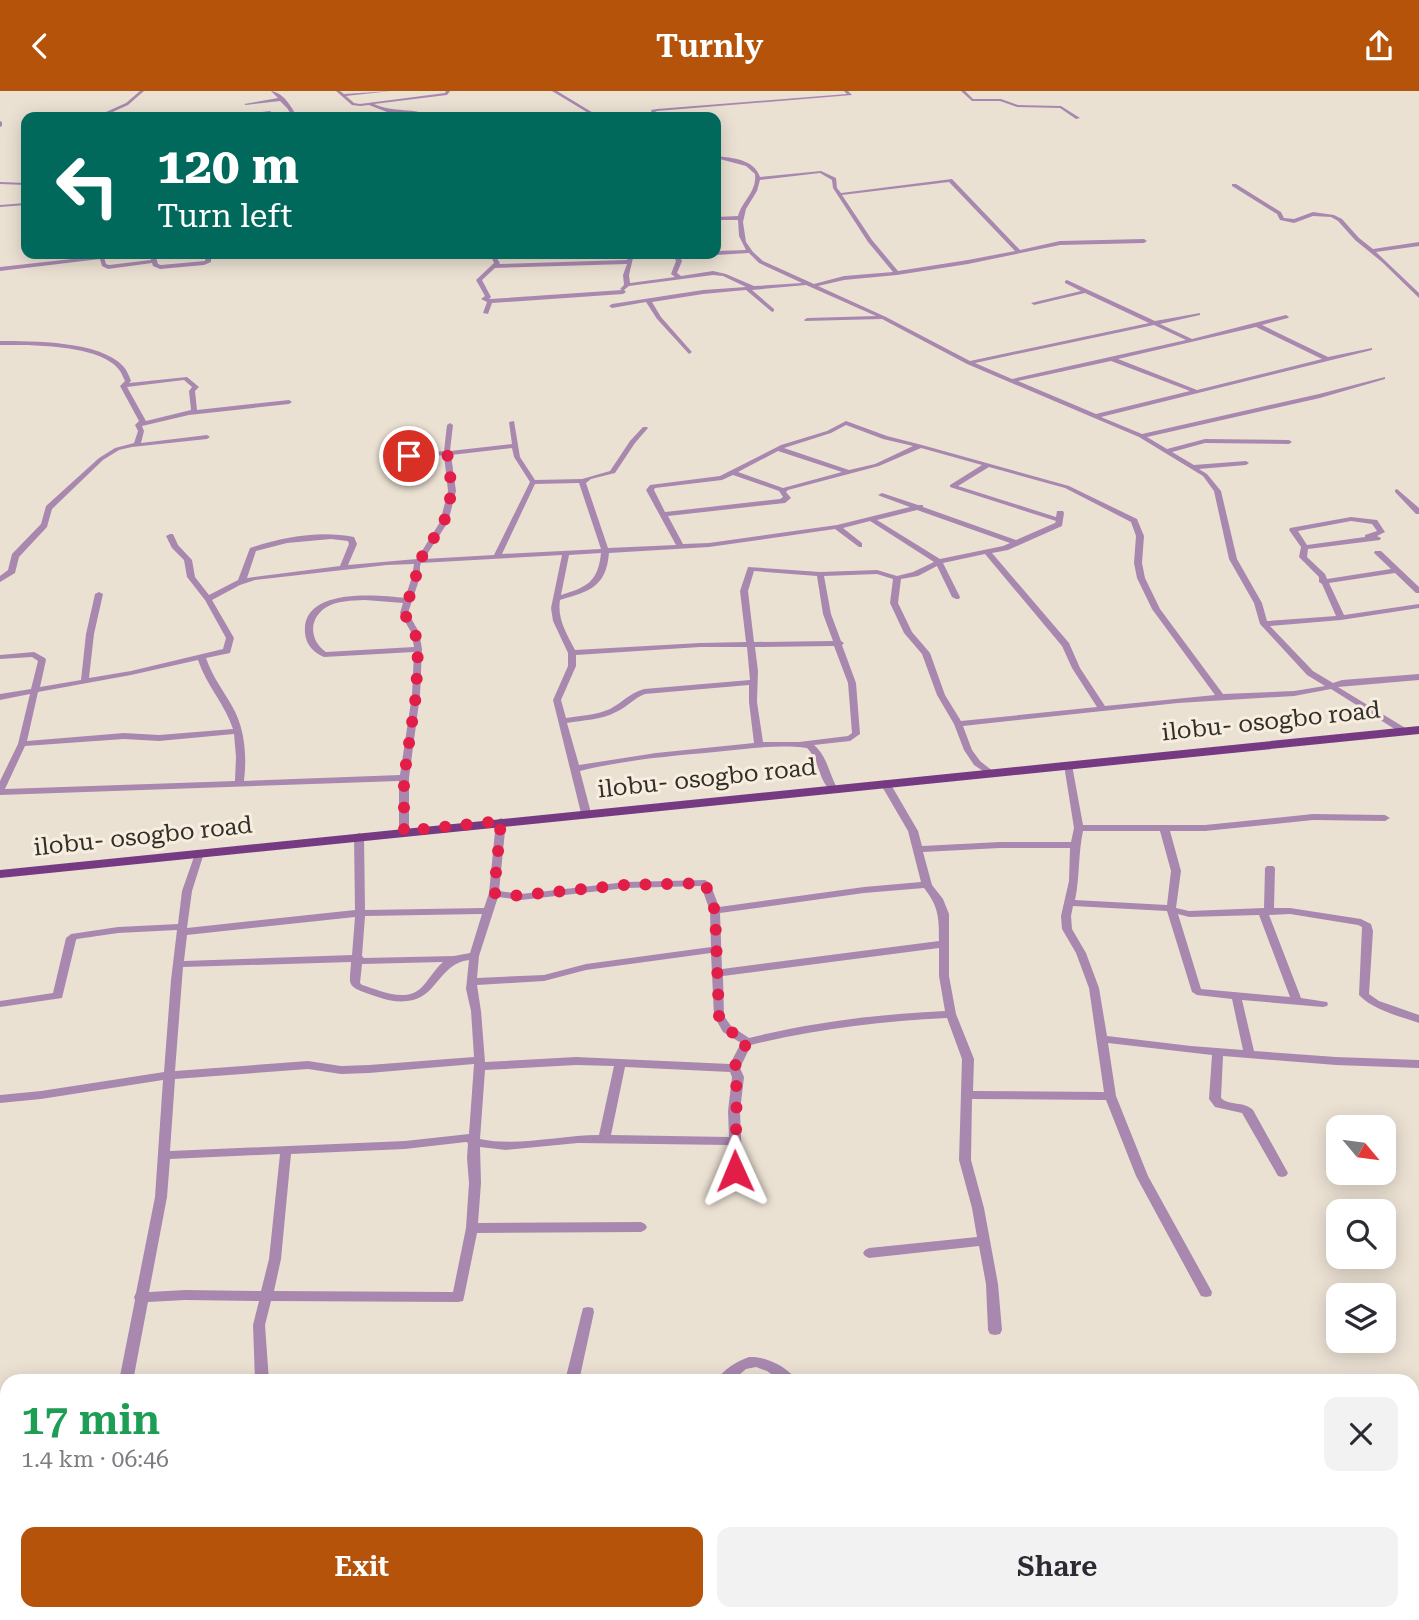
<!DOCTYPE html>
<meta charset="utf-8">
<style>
body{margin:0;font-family:"Roboto Serif",serif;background:#f2f2f3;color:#2b2b33;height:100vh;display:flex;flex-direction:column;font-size:26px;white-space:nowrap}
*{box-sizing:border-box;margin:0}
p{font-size:23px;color:#7c7c81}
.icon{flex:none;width:38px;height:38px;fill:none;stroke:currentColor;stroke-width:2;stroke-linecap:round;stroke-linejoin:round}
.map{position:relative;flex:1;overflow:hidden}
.drawer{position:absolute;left:0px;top:1283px;width:1419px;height:247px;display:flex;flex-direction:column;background:#fff;border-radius:21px 21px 0 0;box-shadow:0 4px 18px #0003}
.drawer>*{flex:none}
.guide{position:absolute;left:21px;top:21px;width:700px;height:147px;border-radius:14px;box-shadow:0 4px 18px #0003;background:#00695c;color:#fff;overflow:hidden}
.needle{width:46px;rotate:119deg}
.fabs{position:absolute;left:1326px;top:1024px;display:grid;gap:14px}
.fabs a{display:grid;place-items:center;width:70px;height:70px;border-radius:14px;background:#fff;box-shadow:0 4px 18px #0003;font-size:35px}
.pin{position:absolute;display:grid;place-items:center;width:60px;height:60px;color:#fff;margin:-30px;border:4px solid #fff;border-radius:50%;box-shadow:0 2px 7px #0007}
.me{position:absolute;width:77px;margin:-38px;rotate:359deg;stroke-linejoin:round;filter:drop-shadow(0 0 5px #0008)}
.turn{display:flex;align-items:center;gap:24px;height:147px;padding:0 21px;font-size:32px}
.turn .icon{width:91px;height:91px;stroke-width:2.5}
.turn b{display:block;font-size:49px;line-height:60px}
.round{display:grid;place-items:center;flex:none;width:74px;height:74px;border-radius:14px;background:#f2f2f3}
.overview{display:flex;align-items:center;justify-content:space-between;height:119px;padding:0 21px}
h1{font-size:42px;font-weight:600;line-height:52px;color:#1e9e55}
.cta{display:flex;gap:14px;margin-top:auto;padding:14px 21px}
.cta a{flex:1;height:80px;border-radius:14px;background:#b45309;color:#fff;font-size:28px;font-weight:600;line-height:80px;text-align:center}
.cta a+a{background:#f2f2f3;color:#2b2b33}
header{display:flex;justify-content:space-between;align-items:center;height:91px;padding:0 21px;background:#b45309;color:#fff;font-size:32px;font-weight:600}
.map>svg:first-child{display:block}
</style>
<header><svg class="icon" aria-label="back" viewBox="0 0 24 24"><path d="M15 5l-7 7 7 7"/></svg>Turnly<svg class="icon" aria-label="share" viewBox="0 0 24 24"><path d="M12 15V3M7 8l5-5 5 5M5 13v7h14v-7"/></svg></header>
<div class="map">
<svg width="1419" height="1529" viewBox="0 0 1419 1529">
<rect width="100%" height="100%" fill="#ebe1d3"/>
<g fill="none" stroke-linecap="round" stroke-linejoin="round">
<g fill="#a988b0" fill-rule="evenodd">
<path d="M140,0H144L128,14L106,24L141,25L143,26H95L126,12Z"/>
<path d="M271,0C284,2 291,15 297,26H293L287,17L280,10L246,14L244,13L278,7Z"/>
<path d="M336,0H340L344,3L391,0L346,5L354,12L360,13L445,2L446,0H450L447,4L374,13C393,22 415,16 433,26L414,23L387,21L369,14L360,15L352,14Z"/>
<path d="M552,0H557L600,26H595Z"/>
<path d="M844,0H848L852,4L657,20L655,21L656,26H647L652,24L651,19L657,18L847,3Z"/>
<path d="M961,0H965L973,8H1001L1018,14L1061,15L1080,27L1076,28L1060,17L1017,16L1000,10H972Z"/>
<path d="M270,20L272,22L233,26H221Z"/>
<path d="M0,30L2,31V35L0,36Z"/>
<path d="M716,65C733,67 754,68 760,86L821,80L836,87L837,97L841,102L952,88L1020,159L1060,150L1144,148L1147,150L1144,152L1060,154L968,173L897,184L844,189L818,195L886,226L970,270L1149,232L1085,202L1034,214L1031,212L1081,200L1065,192V190L1067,189L1155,230L1200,222V224L1160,233L1192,248L1286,224L1289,226L1288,227L1262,234L1328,266L1372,257V259L1101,326L1142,343L1319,303L1385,286V288L1320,307L1147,346L1167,358L1205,348L1289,349L1292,351L1289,353L1205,352L1172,361L1194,374L1246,370L1249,372L1246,374L1199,378L1207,383L1221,400L1237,468L1262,512L1267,530L1336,525L1322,493L1319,491V486L1299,466L1301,456L1289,439L1290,437L1351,426L1377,429L1385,441L1377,445L1381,447L1380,449L1308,458L1307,466L1325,483L1327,488L1391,478L1374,462L1375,460H1381L1419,496V502H1416L1395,482L1329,492L1344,524L1419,513V517L1341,529L1270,535L1313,580L1333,592L1342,589L1419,583V589L1338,596L1407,638L1408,640L1407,642H1401L1331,598L1294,605L1178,612L963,635L972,659L980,670L994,681L989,684L974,674L964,659L954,633L937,604L922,563L904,542L890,512L893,488L877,483L824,485L831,523L841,550L844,552L842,554L856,592L860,643L850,650L814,654C827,665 829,682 837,697L835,699L832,700C818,691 820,669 807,657C777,653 745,658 715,661C670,665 624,669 580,680L591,722L586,725L581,722L553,609L568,575V562L553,530L551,517L562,464L421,472L420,475V486L408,522L419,541L422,558L420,604L409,687V740L407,742L404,743L399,740V690L0,704V690L18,653L30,603L0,609V603L31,598L38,570L32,566L0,568V564L34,561L45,567L46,569L40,596L81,589L86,543L95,503L99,501L103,503L94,543L89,587L131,580L223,558L226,547L205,509L187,486L184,469L172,457L166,445L170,443H173L178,454L192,469L195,486L209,504L238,489L250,457C282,446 321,439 354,446L357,453L348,474L417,468L440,431L448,400L444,364L390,370L387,368L390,366L444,360L447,334L450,332L453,334L450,360L512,353L509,331L514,330L520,366L535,389L582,388L610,380L630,350L643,336H647L648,337L635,352L615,382L591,388L586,392L608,457L676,454L646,399L650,394L720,385L781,354L827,340L846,330L887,345L922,354L1069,395L1137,428L1144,445L1142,472L1145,487L1160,518L1223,603L1294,600L1325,595L1307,584L1260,533L1254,512L1229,468L1214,400L1203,385L1139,346L967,273L882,228L805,230L804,229L807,227L876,225L806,194L752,199L774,218V220L772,221L746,199L703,203L652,211L661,226L691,260L692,261L689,263L657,228L646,211L612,217L609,215L612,213L703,199L746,196L723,185L713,184L629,195L624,199L626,201L623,203L492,212L488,223L483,222L487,211L481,208L485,205L476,189L494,172L490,163H494L500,172L499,173L627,169L630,163H634L629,184L630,192L675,186L671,183L676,170L673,163H678L682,170L677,182L681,185L713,180L726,183L754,195L802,192L759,172L749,162L716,164L714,163H716V160L746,159L739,145L738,129H716V126L738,125C742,110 757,101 755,83L746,75L716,67ZM820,82L832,89L833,97L868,151L893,181L844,185L814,193L763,170L753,161L746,151L743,131L746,118L757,100L760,89ZM949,91L1015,160L968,169L898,180L872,149L842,104ZM627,173L623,184L624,194L620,198L622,199L490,208H489L491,206L482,189L495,177ZM1154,234L1186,249L1012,288L975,272ZM1256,236L1322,268L1197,299L1118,268ZM1111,270L1190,300L1096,323L1018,290ZM846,334L883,348L913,355L875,373L849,379L784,357L831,342ZM512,357L514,366L530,391L494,464L424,468L448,431L456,400L451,364ZM921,357L982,374L950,394V396L1056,430L1055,432L1016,449L923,416V414H918L882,402L878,404L880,405L910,416L837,434L709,452L683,453L668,425L785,412L791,407L786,401L788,399L879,375ZM778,360L842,381L783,397L738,381ZM989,376L1065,397L1131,431L1136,445L1134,472L1137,487L1152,518L1215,604L1105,615L1080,577L1069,552L992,462L1008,459L1062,435L1064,422L1063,420H1057L1056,426L958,395ZM733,384L779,400L783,406L780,408L665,421L654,399L655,397L722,389ZM579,392L601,458L502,463L535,393ZM917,419L1010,452L1003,455L940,468L877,429ZM870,430L934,471L913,481L897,485L877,479L820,481L748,476L740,500L746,551L700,552L575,559C567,543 557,528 560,509C590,500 606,496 609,462L709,456L835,438L859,456H862V452L843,437ZM1351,430L1372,433L1377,440L1365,444V446L1307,454L1298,440ZM331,448L348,450L349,453L340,475L247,487L256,460L287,452ZM601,462C598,491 587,496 561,504L569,464ZM985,463L1062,555L1072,577L1097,616L961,630L945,604L930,562L912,541L898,512L901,488L918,485L937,475L952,506L956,508H959L960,506L943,472ZM414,473L412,486L405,507C378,504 301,496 305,542C306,554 314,562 324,566L414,561L412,604L400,684L244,690C247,665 245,637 232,615C223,599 212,585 206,567L230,562L234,547L212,509L240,494L255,489L387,474ZM754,480L817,485L823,523L833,550L754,551L748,500ZM365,509L403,512L400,522L411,541L414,556L326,561C310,550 308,529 325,517C337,509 352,510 365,509ZM834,555L848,592L852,642L848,645L799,651H763L757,611L758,580L755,556ZM700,556H747L750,589L644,598C628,603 623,611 610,618C596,624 580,625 566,627L561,609L576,575V564ZM198,569C206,594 225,613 233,638L159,644L124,642L27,650L38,601L131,584ZM749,594V611L754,652L656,662L579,674L567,632C583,629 601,629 616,621C627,616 634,607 645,603ZM234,643L236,666L235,690L5,698L25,655L124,648L159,650Z"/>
<path d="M0,91L26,92V94L0,93Z"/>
<path d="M1232,93H1236L1281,121L1284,127L1294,128L1313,121L1334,124L1342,128L1359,147L1373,158L1419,151V155L1376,161L1419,202V207L1382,171L1355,149L1338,130L1331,126L1313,125L1294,132L1280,129L1277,123L1232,95Z"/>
<path d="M26,112V114L0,116V114Z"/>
<path d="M99,163H103L106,173L109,174L151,169V163H155L158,173L161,174L205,170L206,163H211V171L204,174L160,178L153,175L152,172L108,178L102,175L100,168L0,180V176L99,165Z"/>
<path d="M0,250C33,250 100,250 123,275C127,279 129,285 131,290L129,292L187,286L199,296L195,300L197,319L289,309L292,311L289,313L189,324L142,335L144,340L141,352L207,344L210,346L207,348L132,356L119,359L103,369L52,418L47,436L19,466L15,482L0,491V485L8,479L12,463L41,433L46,415L99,367L115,357L134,352L138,340L135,334L139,330L120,295L125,290C123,286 122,283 120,280C102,253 29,254 0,254ZM184,289L192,296L189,300L191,319L146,330L127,296Z"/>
<path d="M1397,398L1419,417V423H1416L1395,401V399Z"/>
<path d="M1068,671L1072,674L1083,734H1205L1313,723L1385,724L1390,727L1385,730L1313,729L1205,740H1170L1181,780L1176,817L1189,820L1264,817L1265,777L1267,775H1273L1275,777L1274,817H1290L1361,828L1371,833L1373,840L1369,903L1379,910L1419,924V932C1399,925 1373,919 1359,904L1362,836L1358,834L1290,823L1269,824L1301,907L1327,911L1328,913L1327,915L1323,916L1242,909L1254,960L1336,966L1419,969V977L1336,974L1223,965L1221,1007C1229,1015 1244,1010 1253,1019L1288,1082L1286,1085L1282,1086L1278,1085L1242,1022L1215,1016L1209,1008L1212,964L1108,952L1116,1005L1148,1085L1212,1201L1211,1205L1206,1206L1201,1205L1136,1085L1106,1009L972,1008L971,1069L984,1117L998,1193L1002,1239L1000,1243L995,1244L990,1243L988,1239L986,1193L979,1155L869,1167L865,1165L863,1162L865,1159L869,1157L977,1146L972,1117L959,1069L962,968L947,927C882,930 815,938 751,954L740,977L744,986L740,1020L743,1094L741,1097L737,1098L733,1097L731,1094L730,1054L578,1052L506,1059L480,1056L481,1092L478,1132L641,1131L645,1133L647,1136L645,1139L641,1141L477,1142L464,1206L463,1210L458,1211L271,1210L265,1234L269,1290H255L253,1234L259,1210L185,1209L148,1211L133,1290H119L135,1209L134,1206L136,1202L155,1106L163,989L41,1008L0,1012V1004L41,1000L164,981L171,889L177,839L118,842L77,848L76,849L62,907L0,916V910L53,902L66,847L71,843L118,836L178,833L182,800L196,760L199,759L204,762L192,800L187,837L355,819L354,745L359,742L364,745L365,819L484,817L489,802L496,730L501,727L506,730L499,800L521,803L626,791L705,789L710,792L719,816L864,796L921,791L908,740L880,692L885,689L890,692L918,740L922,755L1000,751H1071L1074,737L1064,674ZM1083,740H1160L1171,780L1167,814L1075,809C1080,786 1078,763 1083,740ZM1000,757H1070L1069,790L1061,825L1062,838L1076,862L1089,897L1104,1001L973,1000L974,968L956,923L949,885V823L943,808L932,794L923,761ZM701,795L710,820L711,856L586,873L544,884L477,887L479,865L498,806L521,809L626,797ZM924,797C939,816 939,827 939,850L722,878L720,822L864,802ZM1073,815L1167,820L1192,901L1197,904L1232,908L1243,959L1191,955L1107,945L1099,897L1086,862L1072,838L1071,825ZM482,823L470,862L454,865L364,867L362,865L365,825ZM1178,823L1189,826L1259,824L1290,906L1201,898ZM355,826L352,864L184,870L187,844ZM939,857V885L945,920C879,923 813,931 749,947L731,935L724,925L723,885ZM711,862L714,925L723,941L741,952L730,973L576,966L485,971L481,920L477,894L544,890L586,879ZM469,869L466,898L471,920L474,966L369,974L341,975L308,970L175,980L183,876L351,871C350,893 345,895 369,903C380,907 394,912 407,910C437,908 438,873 469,869ZM443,871C434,879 429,889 421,897C405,912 379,899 362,894L360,892L362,873ZM474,973L469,1043L405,1050L170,1060L175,988L308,978L341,983L369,982ZM576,974L614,975L599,1044C560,1044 518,1056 480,1048L485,979ZM625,976L730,981L732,986L728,1020L729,1046L611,1044ZM466,1051L468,1052L467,1067L469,1092L466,1137L453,1201L274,1200L281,1168L291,1063L405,1058ZM280,1063L269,1168L261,1200L185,1199L149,1201L167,1106L170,1068Z"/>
<path d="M588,1216L593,1217L594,1221L579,1290H565L582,1221L583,1217Z"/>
<path d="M749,1266C766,1265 787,1276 798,1290H781L767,1280L756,1276L746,1278L732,1290H716C724,1278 735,1271 749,1266Z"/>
<rect x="0" y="1408" width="7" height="12"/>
<path d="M1412,1434L1419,1436V1448L1412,1446Z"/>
<path d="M7,1488V1502L0,1503V1489Z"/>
<rect x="227" y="1522" width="16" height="7"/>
<path d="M348,1522H365L369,1529H351Z"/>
<path d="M686,1522H705L709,1529H690Z"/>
<path d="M760,1522H779L775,1529H756Z"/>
<path d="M973,1522H988L985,1529H969Z"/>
<path d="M1146,1522H1161L1159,1529H1143Z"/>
</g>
<path fill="#763a83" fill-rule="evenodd" d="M1419,635V643L0,787V779Z"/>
</g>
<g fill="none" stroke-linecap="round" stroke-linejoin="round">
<path stroke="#e11d48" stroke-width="12" stroke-dasharray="0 21.6" d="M409,365L447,360L452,400L444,431L416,475V486L404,522L415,541L418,558L416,604L404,687V740L501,730L494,802L512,805L625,794L705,792L715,820L719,925L727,938L747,951L734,977C739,985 735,1062 735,1080"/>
</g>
<g text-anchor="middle" stroke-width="6" stroke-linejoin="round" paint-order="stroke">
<g font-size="24" fill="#322e29" stroke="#f8eee0">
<text transform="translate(1271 630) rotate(-6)" y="8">ilobu- osogbo road</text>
<text transform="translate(707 687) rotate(-6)" y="8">ilobu- osogbo road</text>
<text transform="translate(143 745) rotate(-6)" y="8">ilobu- osogbo road</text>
</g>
</g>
</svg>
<div class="fabs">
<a><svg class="needle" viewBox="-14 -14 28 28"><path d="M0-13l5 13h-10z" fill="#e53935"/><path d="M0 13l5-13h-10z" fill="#7c7c81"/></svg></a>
<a><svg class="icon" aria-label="search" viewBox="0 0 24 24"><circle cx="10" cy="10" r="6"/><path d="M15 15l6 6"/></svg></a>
<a><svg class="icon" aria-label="layers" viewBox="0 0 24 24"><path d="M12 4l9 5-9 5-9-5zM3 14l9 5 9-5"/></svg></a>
</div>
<div class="pin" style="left:409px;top:365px;background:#d93025"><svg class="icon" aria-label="arrive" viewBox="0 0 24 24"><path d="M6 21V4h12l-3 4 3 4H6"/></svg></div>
<svg class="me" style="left:735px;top:1080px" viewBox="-20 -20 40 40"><path d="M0-17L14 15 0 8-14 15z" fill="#e11d48" stroke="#fff" stroke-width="4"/></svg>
<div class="guide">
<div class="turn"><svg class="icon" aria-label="left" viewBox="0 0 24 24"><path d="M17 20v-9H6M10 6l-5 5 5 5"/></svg><div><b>120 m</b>Turn left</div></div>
</div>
<section class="drawer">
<div class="overview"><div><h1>17 min</h1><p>1.4 km · 06:46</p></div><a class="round"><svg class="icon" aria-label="close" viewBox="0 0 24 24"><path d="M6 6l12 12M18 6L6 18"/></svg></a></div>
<div class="cta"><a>Exit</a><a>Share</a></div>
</section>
</div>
